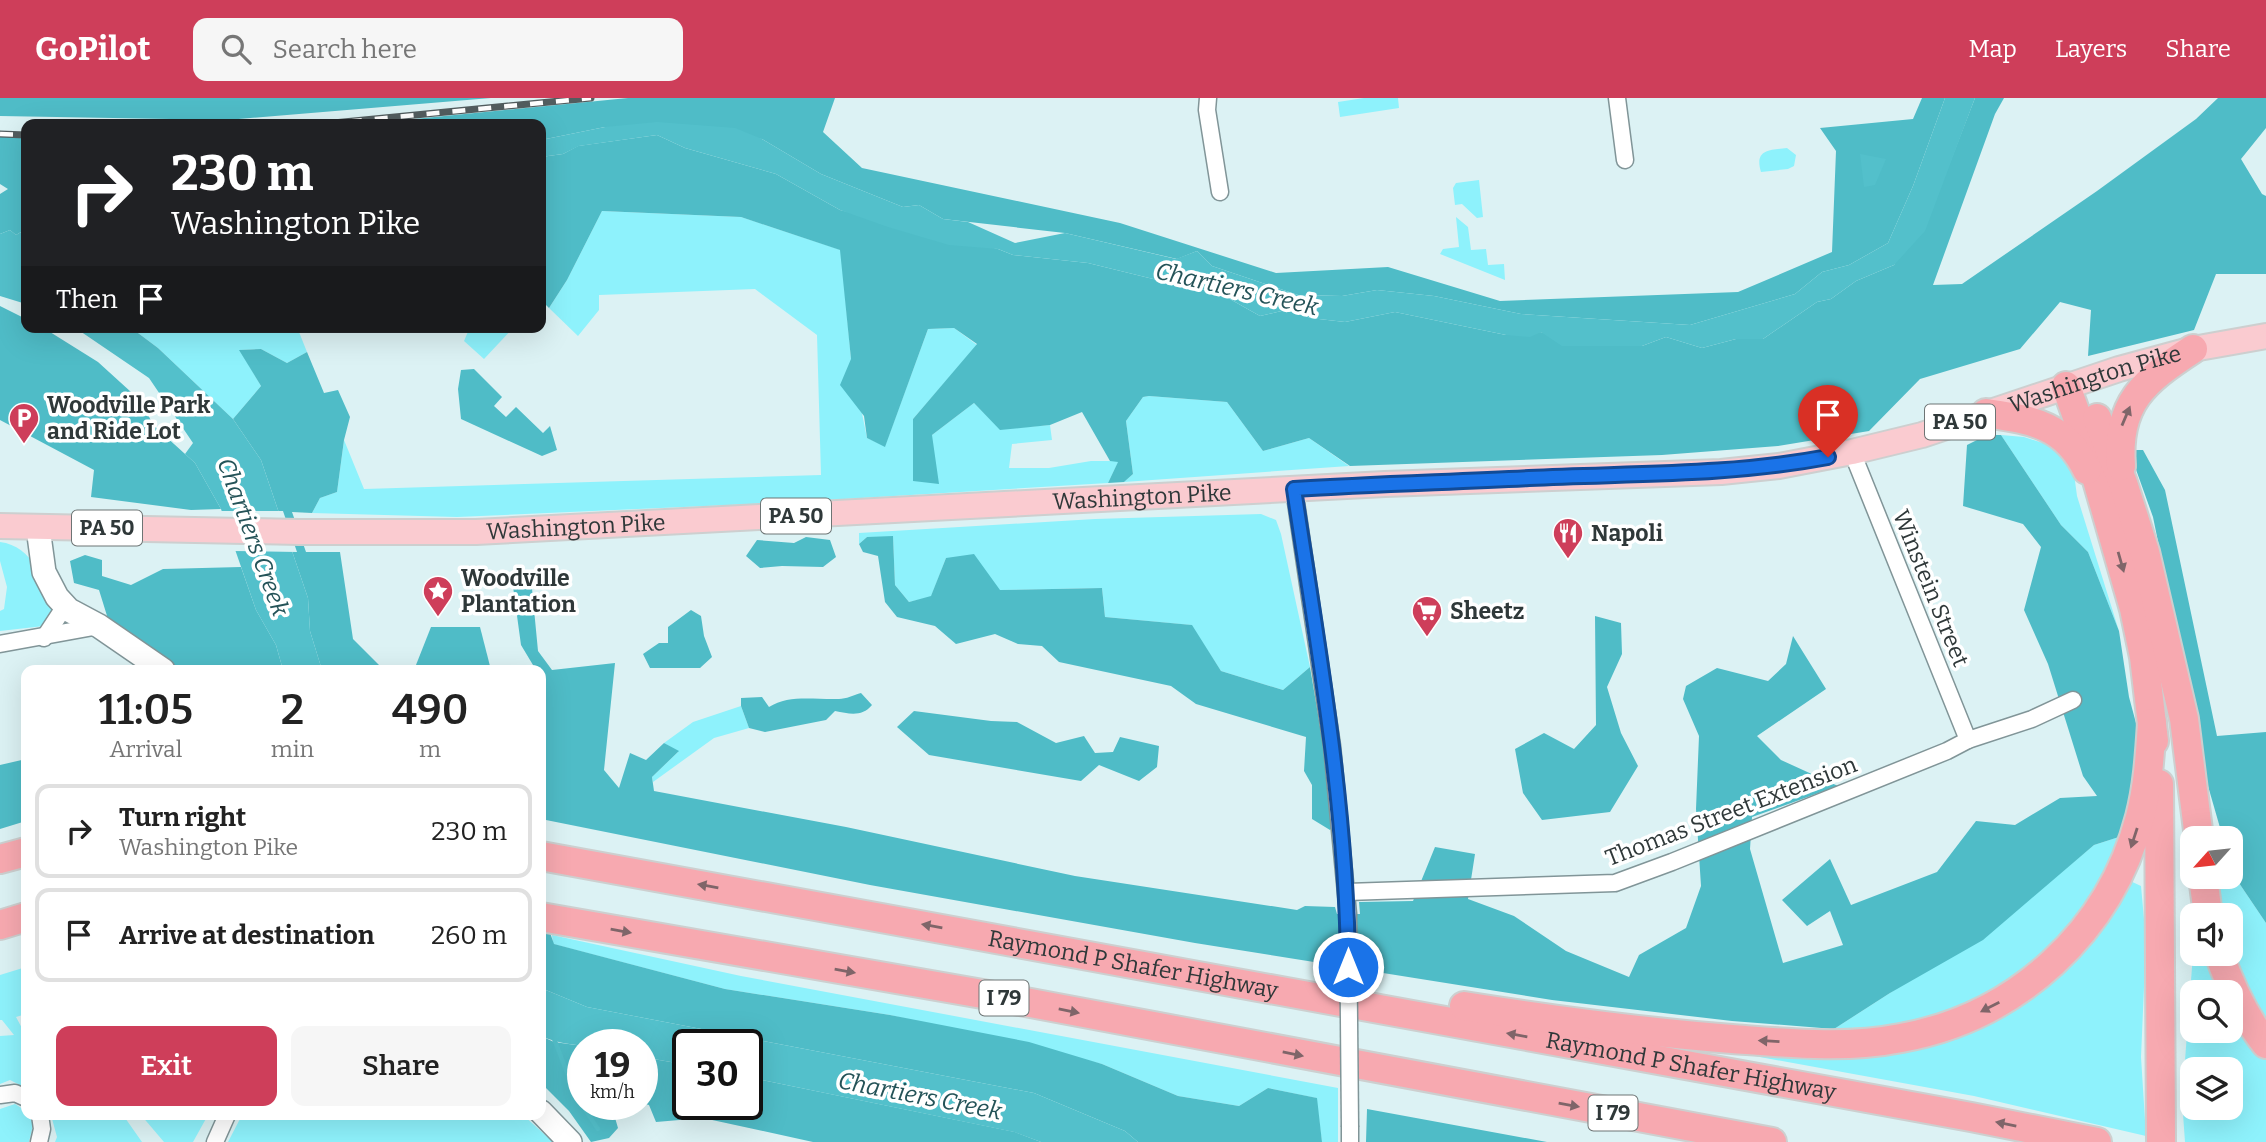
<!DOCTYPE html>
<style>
body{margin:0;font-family:Bitter,serif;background:#f6f6f6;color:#222;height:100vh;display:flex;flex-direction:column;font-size:26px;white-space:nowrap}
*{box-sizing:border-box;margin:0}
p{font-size:23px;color:#767676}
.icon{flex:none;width:38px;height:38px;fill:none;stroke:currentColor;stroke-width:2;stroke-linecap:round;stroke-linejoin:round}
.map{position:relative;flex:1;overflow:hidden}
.panel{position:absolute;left:21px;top:567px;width:525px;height:455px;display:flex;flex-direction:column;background:#fff;border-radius:14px;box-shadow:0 7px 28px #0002}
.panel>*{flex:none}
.guide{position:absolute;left:21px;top:21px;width:525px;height:214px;border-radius:14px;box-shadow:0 7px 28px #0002;background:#202124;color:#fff;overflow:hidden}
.needle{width:46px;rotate:243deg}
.buttons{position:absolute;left:2180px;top:728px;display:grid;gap:14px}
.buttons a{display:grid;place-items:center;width:63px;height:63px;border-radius:14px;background:#fff;box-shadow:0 7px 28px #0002;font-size:35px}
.speed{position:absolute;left:567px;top:931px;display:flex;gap:14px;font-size:35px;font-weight:700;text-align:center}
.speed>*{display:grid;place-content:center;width:91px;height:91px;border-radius:50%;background:#fff;box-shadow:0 7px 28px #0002;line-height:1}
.speed small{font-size:18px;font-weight:400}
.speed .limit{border:4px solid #111;border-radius:10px;background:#fff;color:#111}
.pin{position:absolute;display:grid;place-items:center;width:60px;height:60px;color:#fff;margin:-72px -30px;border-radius:50% 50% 50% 0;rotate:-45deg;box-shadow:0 0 7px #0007}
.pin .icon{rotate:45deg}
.me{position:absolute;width:77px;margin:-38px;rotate:0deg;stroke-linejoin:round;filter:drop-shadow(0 0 5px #0008)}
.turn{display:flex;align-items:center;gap:24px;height:147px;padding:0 35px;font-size:32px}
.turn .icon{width:91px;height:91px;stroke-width:2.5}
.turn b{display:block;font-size:49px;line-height:60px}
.then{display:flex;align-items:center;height:66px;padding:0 35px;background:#0003;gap:14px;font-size:26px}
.eta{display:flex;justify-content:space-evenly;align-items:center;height:119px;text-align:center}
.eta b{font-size:42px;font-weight:600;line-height:49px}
.button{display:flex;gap:14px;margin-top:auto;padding:14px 35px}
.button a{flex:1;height:80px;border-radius:14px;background:#ce3e5a;color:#fff;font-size:28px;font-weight:600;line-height:80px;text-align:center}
.button a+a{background:#f6f6f6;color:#222}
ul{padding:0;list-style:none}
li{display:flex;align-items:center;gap:21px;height:94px;margin:0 14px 10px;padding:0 21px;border:4px solid #e0e0e0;border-radius:14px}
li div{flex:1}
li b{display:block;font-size:26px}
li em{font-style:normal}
header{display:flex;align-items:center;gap:42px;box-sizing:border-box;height:98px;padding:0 35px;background:#ce3e5a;color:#fff}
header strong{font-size:33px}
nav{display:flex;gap:38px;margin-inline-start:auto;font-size:24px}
.search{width:490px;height:63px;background:#f6f6f6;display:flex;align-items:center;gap:18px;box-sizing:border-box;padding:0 24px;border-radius:14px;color:#767676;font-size:26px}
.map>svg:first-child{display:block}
</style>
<header>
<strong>GoPilot</strong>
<div class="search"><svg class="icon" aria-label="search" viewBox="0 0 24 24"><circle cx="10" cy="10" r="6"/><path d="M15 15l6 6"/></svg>Search here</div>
<nav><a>Map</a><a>Layers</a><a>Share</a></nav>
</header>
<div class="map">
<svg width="2266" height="1044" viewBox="0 0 2266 1044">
<rect width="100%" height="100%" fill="#dcf2f4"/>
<g fill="#8ef2fc" fill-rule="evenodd">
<path d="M1364,0H1398L1399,10L1340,19L1338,4Z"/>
<path d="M1787,50L1796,57L1794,68L1788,71L1761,74C1754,51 1770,52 1787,50Z"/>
<path d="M1479,82L1483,119L1477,120L1462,106L1455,107L1453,90L1456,85Z"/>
<path d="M602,113L741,119L841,152L851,261L867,340L885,348L928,231L954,230L977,247L913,321L932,337L974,305L1000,331L1050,327L1052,342L1012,346L1009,370H1049L1091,363H1119L1108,385L795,404L457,419L312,415L320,400L337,394L344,342L364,391L821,377L817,237L755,191L599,197V212L578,238L549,210L567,182Z"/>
<path d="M1456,119L1468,129L1471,152L1486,151L1488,167L1504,166L1505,182L1440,156L1443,151L1459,149Z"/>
<path d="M130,229H297L307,254L287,265L261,251L240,252L261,288L233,321L158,250Z"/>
<path d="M470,229H514L484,261L464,243Z"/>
<path d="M1149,298L1227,304L1263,353L1309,340L1349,368L1124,384L1133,376L1126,323L1143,299Z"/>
<path d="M2001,337L2024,339L2052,348L2073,368L2077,398L2119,533L2088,454L2061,427Z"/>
<path d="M1261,416L1276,422L1281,436L1310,569L1283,592L1221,573L1191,527L1105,519L1102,490L999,492L946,460L931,499L909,504L895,487L893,439H867L859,446V435L1095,421Z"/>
<path d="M0,444C33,448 44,484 56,510L44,528L0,533V513L4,511L7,489L0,463Z"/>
<path d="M741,608L749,630L714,640L653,684L652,679L678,654L664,645L693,624Z"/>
<path d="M2122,738C2079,837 2013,907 1904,926C1881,930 1857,929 1834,931L1890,895L2041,791L2094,747Z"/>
<path d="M2231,767L2235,779L2266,825V923L2236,871L2231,854V817H2221L2216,779H2231Z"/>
<path d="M2126,781L2141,788L2146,843L2141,959L2146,1038L1974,998L1738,955L1870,957L1942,944L2014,908Z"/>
<path d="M552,837L741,878L1338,990V1044H1322L1316,1000L1268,990L1239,1008L1178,998L1102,966L890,917L725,891L553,846Z"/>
<path d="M2193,856H2212L2227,894H2193V933H2231V903L2266,957V1044H2185L2182,1002ZM2193,971H2231V1010H2193Z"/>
<path d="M26,869V916L16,919L23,932L26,930V990L10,982L0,986V938L14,937L2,922H0V877Z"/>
<path d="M15,1006L26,1013V1017H30L33,1027L29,1044H0V1011Z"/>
<path d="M51,1017H123L142,1044H55L57,1039Z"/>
<path d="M141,1017H208L193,1044H164Z"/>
<path d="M242,1017H523L553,1044H228Z"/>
</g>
<g fill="#4fbcc7">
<path d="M0,0H491L227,22L0,18Z"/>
<path d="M628,0H835L823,34L862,70L1120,125L1276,175L1388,169L1500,203L1738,194L1832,154L1836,53L1820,30L1913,21L1922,0H1945L1913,88L1888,145L1849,167L1822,174L1795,196L1690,227L1521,216L1434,198L1377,192L1342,198L1298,197L1212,168L1197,153L1177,161L1065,135L943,121L919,107L903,109L821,76L762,41L605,29L541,42V26H364Z"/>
<path d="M1975,0H2004L1995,16L1933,187L1962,186L2097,93L2196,21L2218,0H2266V30L2241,61L2262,96L2266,98V176H2216L2194,232L2088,258L2091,212L2060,204L2020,251L1920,281L1869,333L1778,348L1662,357L1350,368L1309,340L1263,353L1227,304L1149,298L1143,299L1126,323L1133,376L1124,384L1108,385L1118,364L1110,363L1082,314L1050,327L1000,332L974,305L932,337L939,386L913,383V321L977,246L954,230L928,231L885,349L867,340L864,318L840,287L851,261L840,152L741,119L602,113L567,182L549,210L541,202V59L563,56L578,48L657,37L685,50L776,76L840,112L998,151L1013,157L1088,165L1198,192L1212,191L1260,218L1290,211L1310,220L1345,224L1395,214L1506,237L1540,234L1642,248L1666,239L1702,250L1736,241H1763L1817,204L1831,201L1856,183L1894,167L1949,67Z"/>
<path d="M0,38L26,39V131L16,137L10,132L0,136V96L8,91L0,86Z"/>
<path d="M0,208L26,221V229H42L98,264L142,304L153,327L195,365L221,411L191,412L91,399L94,372L0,322Z"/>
<path d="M261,251L287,265L307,254L324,295L338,292L350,319L344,342L337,394L320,400L312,415L292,414L306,454H340L353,541L384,572H322L310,533L308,500L261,362L233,321L261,288L239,252Z"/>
<path d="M474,271L502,299L494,308L506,319L516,309L543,335L550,328L557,352L542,358L461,321L458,291L461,272Z"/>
<path d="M1987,337H2001L2061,427L2088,454L2119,533L2129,599L2140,640L2136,695L2122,738L2094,747L1983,842L1890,895L1834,931L1732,923L1552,902L1195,845L870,787L541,721V593L544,586L541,580V572H536L521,547L512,481L531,480L538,553L552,572L615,565L604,672L619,690L630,655L646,662L664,645L679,653L652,679L654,693L846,729L1075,778L1297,812L1305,808L1335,809L1337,816H1360L1359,804L1413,803L1435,749L1475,756L1468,801L1514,818L1566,853L1629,879L1639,857L1686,830L1701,788L1696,711L1699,638L1683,601L1686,588L1717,570L1768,583L1786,566L1793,538L1826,591L1757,638L1781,662L1838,688L1752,719L1750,751L1783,865L1843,847L1830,813L1807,828L1782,802L1830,761L1851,807L1937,774L1976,723L2015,727L2060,700L2097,698L2083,678L2048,566L2024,512L2041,449L2023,426L1963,408L1967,347Z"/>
<path d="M2129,352H2143L2165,392L2217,638L2266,634V825L2235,779L2231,767V740H2223L2208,688L2153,419Z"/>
<path d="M893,438L895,487L909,504L931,498L946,460L974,456L1000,492L1102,490L1105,519L1192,527L1221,573L1283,592L1310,569L1336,724L1330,732L1312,721V687L1304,673L1306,639L1196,606L1171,588L1059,564L1042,548L1018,546L995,536L956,546L935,528L897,519L885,504L878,458L863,454L859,446L867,439Z"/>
<path d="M806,439L830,442L836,459L823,469L782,468L760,470L746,458L757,442L794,445Z"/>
<path d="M85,457L102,462V478L131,487L163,471L241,469L256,512L276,547L283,572H179L108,521L99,492L74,485L70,463Z"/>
<path d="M691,512L701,518L704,538L712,559L700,570H650L643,556L659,545H668V529Z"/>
<path d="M1595,518L1621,525L1622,556L1607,589L1621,635L1638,668L1610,714L1542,722L1523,695L1515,651L1544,635L1574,651L1596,627Z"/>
<path d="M431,529H480L491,572H414Z"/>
<path d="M861,595L872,607C862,619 850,616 835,613L826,622L765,634L749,630L741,608V600L762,599L769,609C789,596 816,602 839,601C846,601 854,597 861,595Z"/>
<path d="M914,613L991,623L1017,624L1056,645L1084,638L1095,655L1113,654L1120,639L1159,648L1157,669L1139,683L1099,667L1081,683L929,657L897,629Z"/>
<path d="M26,661V723L0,731V667Z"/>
<path d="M541,810L554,846L725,891L890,917L1029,944L1102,966L1178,998L1239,1008L1268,990L1317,1000L1322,1044H1138L1125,1033L1034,995L587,909L541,890Z"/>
<path d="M541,938L554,944L583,948V1006H611L618,1030L609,1040L591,1044L569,1013L541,985Z"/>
<path d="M642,959L688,967V1006H747V979L1015,1034L1041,1044H813L703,1020L656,1024L649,1007L642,1005Z"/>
<path d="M1367,1011L1547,1044H1366Z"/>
</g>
<g fill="#53c0cb">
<path d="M1945,0H1975L1925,133L1894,167L1856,183L1831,201L1817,204L1763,241H1736L1702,250L1666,239L1642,248H1562L1541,234L1530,239L1506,237L1395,214L1345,224L1310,220L1290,211L1260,218L1212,191L1198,192L1088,165L1013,157L998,151L949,147L888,129L840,112L776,76L685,50L657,37L579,48L563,56L541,59V42L605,29L657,24L735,30L762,41L821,76L903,109L919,107L943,121L968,124L1015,145L1065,135L1176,161L1197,153L1212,168L1298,197L1342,198L1377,192L1434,198L1521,216L1690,227L1795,196L1822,174L1849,167L1888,145L1913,88Z"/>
<path d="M1860,56L1886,61L1875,87L1864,89Z"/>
<path d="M26,131V206L0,198V136L10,132L16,137Z"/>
<path d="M74,229H130L158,250L233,321L261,362L308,500L310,533L322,572H283L276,547L256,512L221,411L195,365L185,356L193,345L149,280Z"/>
<path d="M541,890L587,909L1034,995L1125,1033L1138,1044H1041L1014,1034L747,979V947H688V967L642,959V947C608,947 572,952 541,938Z"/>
</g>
<path fill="#dcf2f4" d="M218,413H283L297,454L232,453Z"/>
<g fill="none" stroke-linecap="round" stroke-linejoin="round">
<path stroke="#53c0cb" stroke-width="4.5" d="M553,938L576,998L598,1031"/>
<g stroke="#819598" stroke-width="19">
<g id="street">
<path d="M1208,0L1207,12L1220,94"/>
<path d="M1617,0L1625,62"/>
<path d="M1852,354L1968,642"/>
<path d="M1294,391L1332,648L1348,816"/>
<path d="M44,540L65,508"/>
<path d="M0,546L99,528"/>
<path d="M1347,794L1615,785L1672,764L1947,653L1968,642L2032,621L2073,602"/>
<path d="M0,997L15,995L26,1000"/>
<path d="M1350,1029V1044"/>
<path d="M39,1044L42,1031L40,1017"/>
<path d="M215,1044L227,1017"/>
</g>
</g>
<g stroke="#819598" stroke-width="26">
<g id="secondary">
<path d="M38,430L44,474L57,499L69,512L99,528L163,572"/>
<path d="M541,1014L570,1044"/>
</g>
</g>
<g stroke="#cdcfcf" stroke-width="28">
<g id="primary">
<path id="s1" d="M0,428L299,434H476L1385,386L1721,374L1779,368L1852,354L1922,337L2119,271L2193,251L2266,238"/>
</g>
</g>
<g stroke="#cdcfcf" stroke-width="32">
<g id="highway">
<path d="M2066,288L2086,344L2134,511L2144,559L2154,643"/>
<path d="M1986,315C2031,322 2065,326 2087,372"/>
<path d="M2097,320L2123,385L2145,454L2184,621L2199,740"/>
<path d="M2121,368C2116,305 2144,283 2193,251"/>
<path d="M2159,686L2161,1044"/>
<path id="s2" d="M541,758L1971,1019L2097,1044"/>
<path d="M0,761L26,754"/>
<path d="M2203,779L2208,817"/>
<path d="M541,819L988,897L1772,1044"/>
<path d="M0,827L26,819"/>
<path d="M2219,856C2230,887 2245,920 2266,946"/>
<path d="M1464,908C1553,922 1642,934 1732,941C1787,945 1846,951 1901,940C2017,919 2110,834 2140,719C2148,689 2150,656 2152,625"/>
</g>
</g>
<use href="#street" stroke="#fff" stroke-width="16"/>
<use href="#secondary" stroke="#fff" stroke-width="23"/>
<use href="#primary" stroke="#facbd0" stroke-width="24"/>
<use href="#highway" stroke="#f7a9b0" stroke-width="28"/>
<g stroke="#525d5f" stroke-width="7">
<g id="rail">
<path d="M323,26L591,0"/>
<path d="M0,36L26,37"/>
</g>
</g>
<use href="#rail" stroke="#fff" stroke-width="4.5" stroke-dasharray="13" stroke-linecap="butt"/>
<g stroke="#819598" stroke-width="19" stroke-linecap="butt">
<path id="street-bridge" d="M1348,816L1350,1029"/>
</g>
<use href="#street-bridge" stroke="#fff" stroke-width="16"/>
</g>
<defs><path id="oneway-solid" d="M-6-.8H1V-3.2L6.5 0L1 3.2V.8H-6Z" transform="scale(1.75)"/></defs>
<g fill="#7f6569">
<use href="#oneway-solid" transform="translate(2126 318) rotate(-67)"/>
<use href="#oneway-solid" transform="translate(2121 464) rotate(74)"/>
<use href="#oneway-solid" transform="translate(2134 740) rotate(108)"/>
<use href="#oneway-solid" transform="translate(708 788) rotate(-170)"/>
<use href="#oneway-solid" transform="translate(932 828) rotate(-170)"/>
<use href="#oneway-solid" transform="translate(621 833) rotate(10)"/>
<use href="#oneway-solid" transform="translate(845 873) rotate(10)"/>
<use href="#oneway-solid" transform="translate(1990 909) rotate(153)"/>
<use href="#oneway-solid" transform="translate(1069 913) rotate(11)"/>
<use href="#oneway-solid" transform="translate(1517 937) rotate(-170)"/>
<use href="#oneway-solid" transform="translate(1769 943) rotate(-177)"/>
<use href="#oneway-solid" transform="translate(1293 956) rotate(11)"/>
<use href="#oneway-solid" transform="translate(1569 1007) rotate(10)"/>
<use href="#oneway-solid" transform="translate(2006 1026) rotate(-169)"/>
</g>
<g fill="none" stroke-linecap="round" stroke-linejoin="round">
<g stroke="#114b97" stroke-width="18">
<path id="route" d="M1348,869C1347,709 1318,550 1294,391C1372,386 1451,384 1529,380C1631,375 1727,378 1828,359"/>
</g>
<use href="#route" stroke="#1a73e8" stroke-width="12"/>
</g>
<defs>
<g id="parking-pin" transform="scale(1.575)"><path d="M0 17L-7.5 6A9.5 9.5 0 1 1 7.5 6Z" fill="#ce3e5a" stroke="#fff"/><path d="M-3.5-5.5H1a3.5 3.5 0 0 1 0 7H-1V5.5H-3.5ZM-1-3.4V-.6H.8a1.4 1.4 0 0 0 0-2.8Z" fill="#fff"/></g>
<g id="restaurant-pin" transform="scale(1.575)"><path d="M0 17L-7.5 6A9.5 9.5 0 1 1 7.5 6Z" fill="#ce3e5a" stroke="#fff"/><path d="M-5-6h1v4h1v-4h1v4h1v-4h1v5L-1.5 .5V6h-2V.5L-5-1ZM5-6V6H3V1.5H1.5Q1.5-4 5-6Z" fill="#fff"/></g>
<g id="sight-pin" transform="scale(1.575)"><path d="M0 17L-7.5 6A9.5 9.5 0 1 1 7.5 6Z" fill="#ce3e5a" stroke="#fff"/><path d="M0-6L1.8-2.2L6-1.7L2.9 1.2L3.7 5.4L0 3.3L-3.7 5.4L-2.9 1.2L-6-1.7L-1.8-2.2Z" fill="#fff"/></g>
<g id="supermarket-pin" transform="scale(1.575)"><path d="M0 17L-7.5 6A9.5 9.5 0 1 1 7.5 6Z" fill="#ce3e5a" stroke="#fff"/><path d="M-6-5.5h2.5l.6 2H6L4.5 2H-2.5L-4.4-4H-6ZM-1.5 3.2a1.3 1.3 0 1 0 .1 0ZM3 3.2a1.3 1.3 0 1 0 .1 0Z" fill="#fff"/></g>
</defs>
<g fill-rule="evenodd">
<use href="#parking-pin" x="24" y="320"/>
<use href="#restaurant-pin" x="1568" y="435"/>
<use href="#sight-pin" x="438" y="493"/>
<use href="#supermarket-pin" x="1427" y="513"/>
</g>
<g text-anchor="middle" stroke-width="7" stroke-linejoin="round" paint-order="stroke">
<g fill="#fff" stroke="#6d7474" stroke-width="2">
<rect x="1925" y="306.5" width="70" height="35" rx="5"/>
<rect x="761" y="400.5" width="70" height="35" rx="5"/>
<rect x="72" y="412.5" width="70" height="35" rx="5"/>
<rect x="979.5" y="882.5" width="49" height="35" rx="5"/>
<rect x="1588.5" y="997.5" width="49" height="35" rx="5"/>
</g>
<g font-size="21" font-weight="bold" fill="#2f3839">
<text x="1960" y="331">PA 50</text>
<text x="796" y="425">PA 50</text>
<text x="107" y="437">PA 50</text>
<text x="1004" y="907">I 79</text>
<text x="1613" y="1022">I 79</text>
</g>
<g font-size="23" fill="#2f3839" stroke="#fff">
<text dy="8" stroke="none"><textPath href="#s1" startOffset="2109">Washington Pike</textPath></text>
<text dy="8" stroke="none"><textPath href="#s1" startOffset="1143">Washington Pike</textPath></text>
<text dy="8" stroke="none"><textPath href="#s1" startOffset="576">Washington Pike</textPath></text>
<text transform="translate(1931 490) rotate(68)" y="8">Winstein Street</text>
<text transform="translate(1731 713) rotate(-21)" y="8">Thomas Street Extension</text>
<text dy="8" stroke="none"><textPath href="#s2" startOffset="602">Raymond P Shafer Highway</textPath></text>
<text dy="8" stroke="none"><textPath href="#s2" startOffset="1169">Raymond P Shafer Highway</textPath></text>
</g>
<g font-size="23" font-weight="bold" fill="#2f3839" stroke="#fff" text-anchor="start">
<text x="47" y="315">Woodville Park<tspan x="47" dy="26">and Ride Lot</tspan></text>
<text x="1591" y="443">Napoli</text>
<text x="461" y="488">Woodville<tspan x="461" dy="26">Plantation</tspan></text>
<text x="1450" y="521">Sheetz</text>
</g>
<g font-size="24" font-style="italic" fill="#245358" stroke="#fff">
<text transform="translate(1237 191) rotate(13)" y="8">Chartiers Creek</text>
<text transform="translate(253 439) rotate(70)" y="8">Chartiers Creek</text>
<text transform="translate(920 998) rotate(11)" y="8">Chartiers Creek</text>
</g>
</g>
</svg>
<div class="buttons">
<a><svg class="needle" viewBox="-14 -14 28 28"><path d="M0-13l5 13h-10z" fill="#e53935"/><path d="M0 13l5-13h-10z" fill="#767676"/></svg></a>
<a><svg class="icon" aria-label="sound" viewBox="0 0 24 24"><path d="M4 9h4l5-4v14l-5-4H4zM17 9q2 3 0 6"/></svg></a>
<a><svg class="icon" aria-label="search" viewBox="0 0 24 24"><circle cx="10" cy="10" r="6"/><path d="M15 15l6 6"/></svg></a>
<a><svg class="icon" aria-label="layers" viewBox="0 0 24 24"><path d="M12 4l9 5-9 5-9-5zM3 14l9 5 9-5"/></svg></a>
</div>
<div class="speed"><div>19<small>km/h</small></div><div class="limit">30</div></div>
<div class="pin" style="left:1828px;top:359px;background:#d93025"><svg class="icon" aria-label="arrive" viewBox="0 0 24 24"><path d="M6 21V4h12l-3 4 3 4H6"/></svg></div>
<svg class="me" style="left:1348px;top:869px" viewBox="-20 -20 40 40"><circle r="17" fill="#1a73e8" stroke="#fff" stroke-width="3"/><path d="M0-11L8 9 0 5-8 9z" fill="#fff"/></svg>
<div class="guide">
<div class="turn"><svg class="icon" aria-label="right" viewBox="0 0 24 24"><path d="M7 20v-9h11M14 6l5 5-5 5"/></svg><div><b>230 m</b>Washington Pike</div></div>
<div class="then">Then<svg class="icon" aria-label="arrive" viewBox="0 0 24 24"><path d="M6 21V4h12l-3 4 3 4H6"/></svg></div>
</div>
<section class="panel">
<div class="eta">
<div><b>11:05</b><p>Arrival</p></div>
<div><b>2</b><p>min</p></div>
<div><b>490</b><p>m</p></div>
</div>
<ul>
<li><svg class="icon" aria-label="right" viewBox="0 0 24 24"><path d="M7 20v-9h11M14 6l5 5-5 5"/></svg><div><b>Turn right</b><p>Washington Pike</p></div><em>230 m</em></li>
<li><svg class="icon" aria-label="arrive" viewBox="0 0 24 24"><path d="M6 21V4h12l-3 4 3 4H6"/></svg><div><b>Arrive at destination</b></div><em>260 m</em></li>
</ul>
<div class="button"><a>Exit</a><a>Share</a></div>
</section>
</div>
